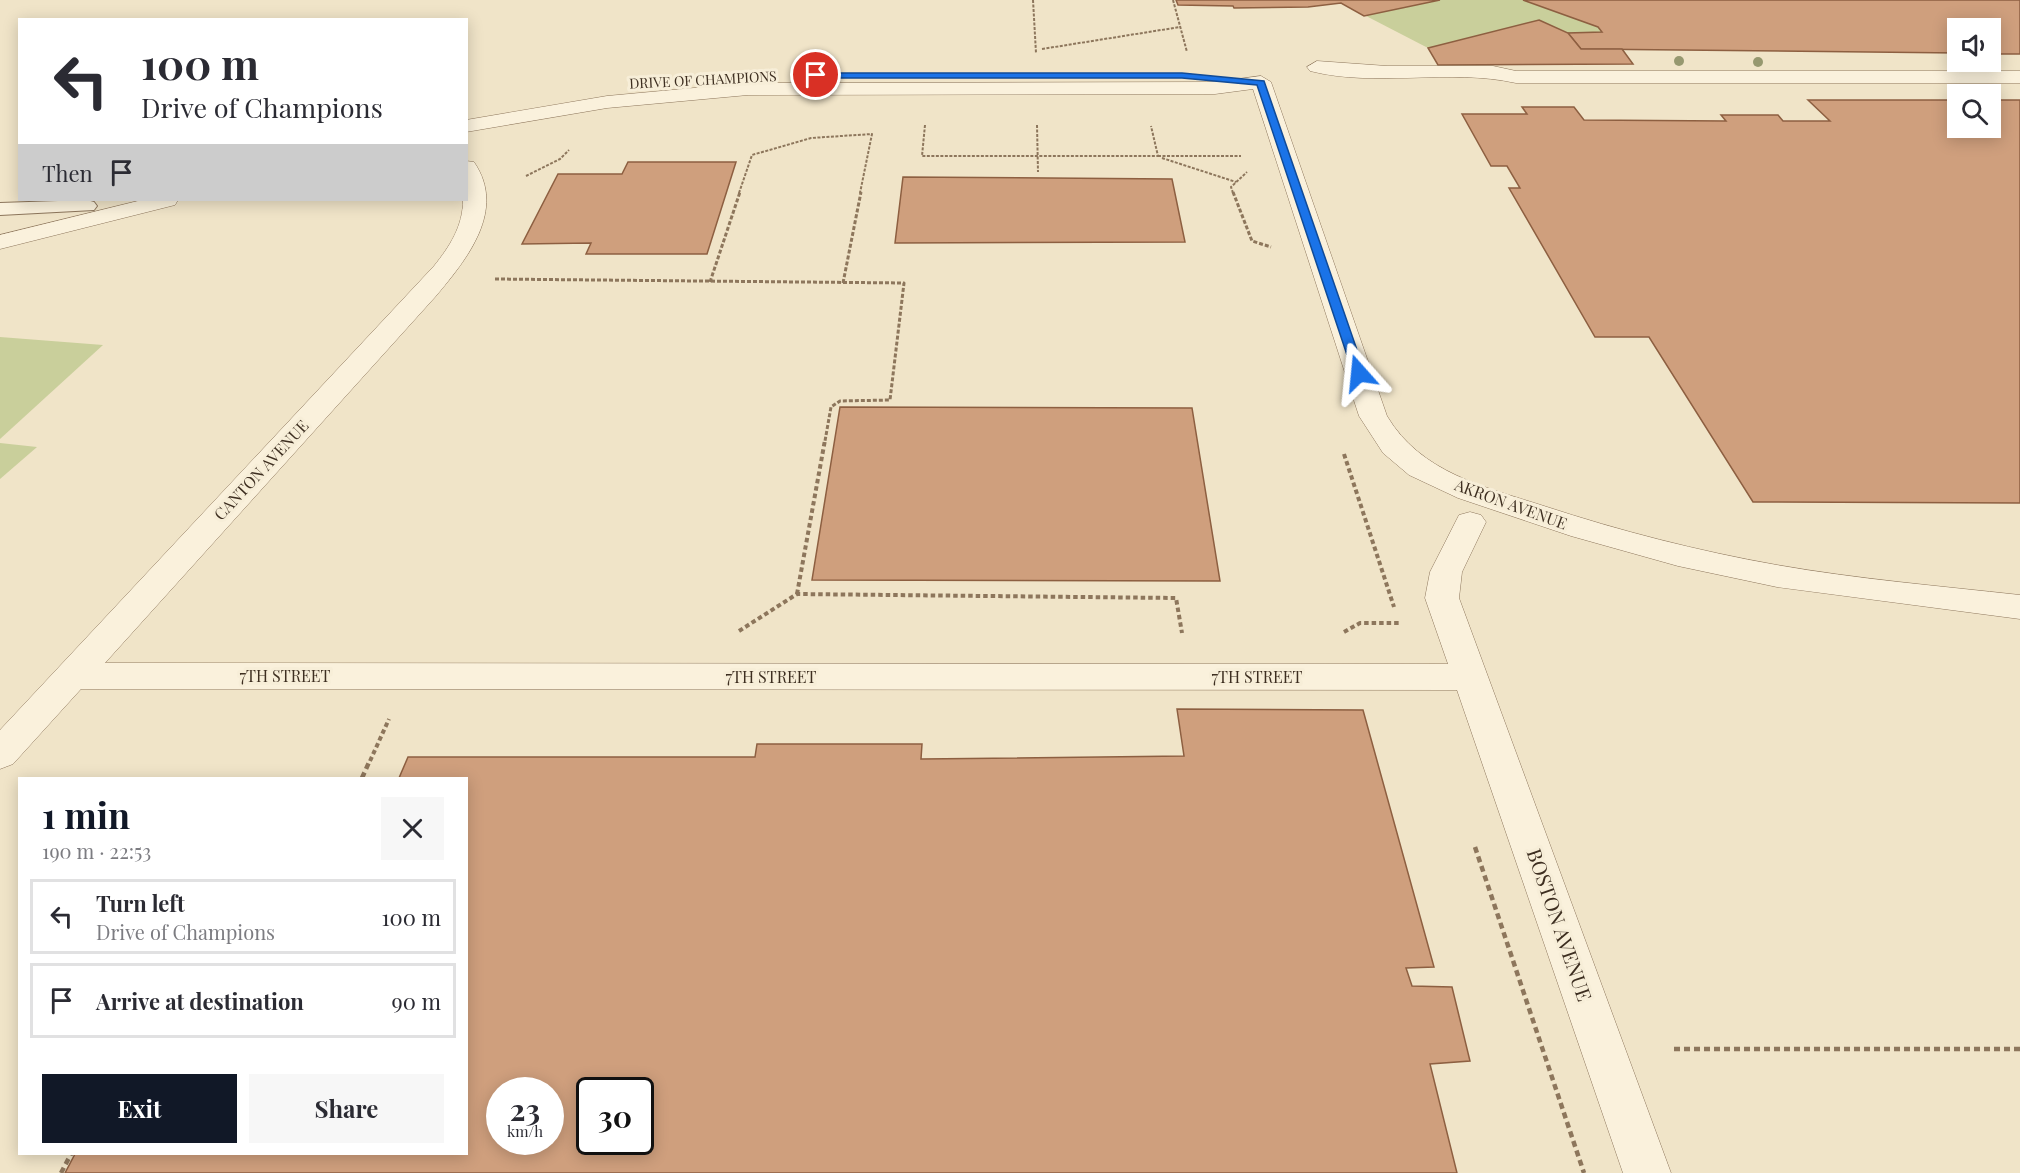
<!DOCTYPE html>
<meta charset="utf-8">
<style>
body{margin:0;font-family:"Playfair Display",serif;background:#f7f7f7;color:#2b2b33;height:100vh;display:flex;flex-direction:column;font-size:22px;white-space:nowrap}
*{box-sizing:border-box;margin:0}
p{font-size:20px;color:#7c7c81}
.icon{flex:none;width:33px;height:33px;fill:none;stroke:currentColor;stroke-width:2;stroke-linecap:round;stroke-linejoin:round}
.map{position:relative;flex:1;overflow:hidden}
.panel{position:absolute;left:18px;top:777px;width:450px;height:378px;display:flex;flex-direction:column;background:#fff;border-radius:0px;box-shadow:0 3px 15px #0003}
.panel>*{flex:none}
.guide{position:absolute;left:18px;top:18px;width:450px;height:183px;border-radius:0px;box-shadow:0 3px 15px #0003;background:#fff;color:#2b2b33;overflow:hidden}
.controls{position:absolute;left:1947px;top:18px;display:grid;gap:12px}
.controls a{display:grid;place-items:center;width:54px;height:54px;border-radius:0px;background:#fff;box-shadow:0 3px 15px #0003;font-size:30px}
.speed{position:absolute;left:486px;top:1077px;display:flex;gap:12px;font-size:30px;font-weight:700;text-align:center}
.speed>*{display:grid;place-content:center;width:78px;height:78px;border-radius:50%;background:#fff;box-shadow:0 3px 15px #0003;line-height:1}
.speed small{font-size:15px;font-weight:400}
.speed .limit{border:3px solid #111;border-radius:9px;background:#fff;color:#111}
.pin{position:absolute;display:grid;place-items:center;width:51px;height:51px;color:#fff;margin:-26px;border:3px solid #fff;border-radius:50%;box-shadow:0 2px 6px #0007}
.me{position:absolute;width:66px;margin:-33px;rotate:342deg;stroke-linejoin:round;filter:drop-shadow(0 0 4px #0008)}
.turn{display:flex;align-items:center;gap:21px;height:126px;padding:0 24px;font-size:27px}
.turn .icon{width:78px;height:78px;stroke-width:2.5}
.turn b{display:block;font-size:42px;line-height:51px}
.then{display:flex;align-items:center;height:57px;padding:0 24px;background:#0003;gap:12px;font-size:22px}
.round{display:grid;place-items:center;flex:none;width:63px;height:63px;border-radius:0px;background:#f7f7f7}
.headline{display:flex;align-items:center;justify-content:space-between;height:102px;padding:0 24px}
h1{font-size:36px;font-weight:700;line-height:45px;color:#111827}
.button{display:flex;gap:12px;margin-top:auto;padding:12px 24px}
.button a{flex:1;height:69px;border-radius:0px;background:#111827;color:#fff;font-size:24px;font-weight:700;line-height:69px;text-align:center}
.button a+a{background:#f7f7f7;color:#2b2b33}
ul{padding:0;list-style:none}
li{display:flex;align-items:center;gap:18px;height:75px;margin:0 12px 9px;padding:0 12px;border:3px solid #e1e1e2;border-radius:0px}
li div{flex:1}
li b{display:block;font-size:22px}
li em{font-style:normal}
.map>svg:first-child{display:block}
</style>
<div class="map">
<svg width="2020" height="1173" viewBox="0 0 2020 1173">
<rect width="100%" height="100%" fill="#f0e4c8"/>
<g fill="#c9cf9b">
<path d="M1176,0H2020V54H1991L1990,28H1958L1957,53L1623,49L1633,64L1438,65L1428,48L1341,3L1308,7L1234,8L1233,6L1178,5Z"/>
<path d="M0,337L103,345L0,439Z"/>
<path d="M0,443L37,447L0,479Z"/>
</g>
<g fill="#cf9f7d" stroke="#8d5f41" stroke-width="1.5" fill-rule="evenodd">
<path d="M1176,0H1440L1364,16L1341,3L1308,7L1234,8L1233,6L1178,5Z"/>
<path d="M1523,0H2020V54H1990V28H1958V53L1581,49L1568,33L1602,32L1598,27Z"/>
<path d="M1539,20L1568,33L1581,49H1622L1633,64L1438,65L1428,48Z"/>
<path d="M1808,100H1958V128H1990V100H2020V503L1753,502L1649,337H1595L1509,188H1520L1507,166H1491L1462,114H1527L1522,107H1574L1584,120L1726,121L1721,115H1778L1783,121H1830Z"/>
<path d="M628,162H736L707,254H586L591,243L522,244L558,174H622Z"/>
<path d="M903,177L1172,179L1185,242L895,243Z"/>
<path d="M840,407L1192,408L1220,581L812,580Z"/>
<path d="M1177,709L1363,710L1434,967L1406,968L1412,986L1452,987L1470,1061L1430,1064L1457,1173H65L75,1154H466V778H399L408,757H755L757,744H922L921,759L1184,756ZM500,1090H550V1142H500ZM590,1090H640V1142H590Z"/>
</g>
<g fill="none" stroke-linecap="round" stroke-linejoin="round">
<g stroke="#8d765c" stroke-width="2">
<path id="lane" d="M87,200L94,202L97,206L94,210L0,215V203Z"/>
</g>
<g stroke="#8d765c" stroke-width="1">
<g id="street">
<path d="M1317,61L1387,66H1493L1516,71H2020V83H1516C1449,68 1377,88 1310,71L1307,67Z"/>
<path d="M1261,76L1271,82L1387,416C1421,473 1485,487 1544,506C1620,531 1698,551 1777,565C1857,579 1939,586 2020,595V619L1777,587L1678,566L1571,536L1458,498L1409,475L1383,453L1359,416L1253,89L1215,94L748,95L607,108L466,132V120L607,96L748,83L1215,82Z"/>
<path d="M466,161L474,162C507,210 467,259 436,296L105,663L1448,664L1425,598L1430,572L1459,515L1470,512L1481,515L1486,522L1462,572L1459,598L1671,1173H1623L1457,690L81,689L13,764L0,769V730L434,266C450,246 463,226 463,200H466Z"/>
<path d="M142,200H178L175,205L0,249V235Z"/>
</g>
</g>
<g stroke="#8d765c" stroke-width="2" stroke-dasharray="3 1.5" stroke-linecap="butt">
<path d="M1033,0L1036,53"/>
<path d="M1173,0L1187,52"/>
<path d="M1042,49L1180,27"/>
<path d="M925,125L922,156H1158L1151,126"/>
<path d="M1037,125L1038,172"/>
<path d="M1158,156H1241"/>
<path d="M1162,158L1236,182"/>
<path d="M526,176L560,159L569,150"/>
<path d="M739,193L752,155L811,138L872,134L860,193"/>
<path d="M1233,193L1231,187L1247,172"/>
</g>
<g stroke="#8d765c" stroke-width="3" stroke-dasharray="4 2" stroke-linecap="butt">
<path d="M1233,192L1252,241L1271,247"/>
<path d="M495,279L904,283L890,400L840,401L831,407L825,441"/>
<path d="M710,282L740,192"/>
<path d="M843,283L861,192"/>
</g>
<g stroke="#8d765c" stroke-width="4" stroke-dasharray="4.5 3" stroke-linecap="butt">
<path d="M1344,454L1394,607"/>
<path d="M797,594L825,440"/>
<path d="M739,631L797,594L1176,598L1182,633"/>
<path d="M1344,632L1360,623H1399"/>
<path d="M370,761L389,719"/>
</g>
<g stroke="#8d765c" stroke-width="4.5" stroke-dasharray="6 4" stroke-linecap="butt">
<path d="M362,778L370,760"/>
<path d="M1475,847L1584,1173"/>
<path d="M1674,1049H2020"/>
<path d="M61,1173L71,1154"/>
</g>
<use href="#lane" fill="#faf1dc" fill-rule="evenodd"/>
<use href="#street" fill="#faf1dc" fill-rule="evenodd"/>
</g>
<g fill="#96986f">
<circle cx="1679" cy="61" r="5"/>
<circle cx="1758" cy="62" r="5"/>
</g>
<path fill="#1a73e8" stroke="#114b97" stroke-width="1.5" d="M814,73H1182L1264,81L1365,373L1359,376L1353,373L1257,85L1182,78H816Z"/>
<g text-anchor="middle" stroke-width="6" stroke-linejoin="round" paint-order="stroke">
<g font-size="14" fill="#3d2e20" stroke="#f7eed8">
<text transform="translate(703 80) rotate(-3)" y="5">DRIVE OF CHAMPIONS</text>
</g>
<g font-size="16" fill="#3d2e20" stroke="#f7eed8">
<text transform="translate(261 470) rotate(-47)" y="6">CANTON AVENUE</text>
<text transform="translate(1511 504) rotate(20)" y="6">AKRON AVENUE</text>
<text x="285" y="682">7TH STREET</text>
<text x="771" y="683">7TH STREET</text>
<text x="1257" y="683">7TH STREET</text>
</g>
<g font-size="20" fill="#3d2e20" stroke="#f7eed8">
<text transform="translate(1559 925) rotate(71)" y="7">BOSTON AVENUE</text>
</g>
</g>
</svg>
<div class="controls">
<a><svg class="icon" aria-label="sound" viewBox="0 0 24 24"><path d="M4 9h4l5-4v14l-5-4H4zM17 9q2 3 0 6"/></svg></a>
<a><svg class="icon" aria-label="search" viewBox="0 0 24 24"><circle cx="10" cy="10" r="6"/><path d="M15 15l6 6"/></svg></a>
</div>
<div class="speed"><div>23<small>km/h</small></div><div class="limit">30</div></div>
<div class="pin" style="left:816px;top:75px;background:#d93025"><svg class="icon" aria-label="arrive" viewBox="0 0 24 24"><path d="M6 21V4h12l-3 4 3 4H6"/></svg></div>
<svg class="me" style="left:1359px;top:373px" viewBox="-20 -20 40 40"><path d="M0-17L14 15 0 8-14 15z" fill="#1a73e8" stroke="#fff" stroke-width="4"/></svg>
<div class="guide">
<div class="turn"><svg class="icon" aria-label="left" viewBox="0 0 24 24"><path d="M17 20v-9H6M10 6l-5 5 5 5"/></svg><div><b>100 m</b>Drive of Champions</div></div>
<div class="then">Then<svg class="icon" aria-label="arrive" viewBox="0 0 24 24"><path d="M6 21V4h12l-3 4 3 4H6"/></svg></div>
</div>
<section class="panel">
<div class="headline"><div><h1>1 min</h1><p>190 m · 22:53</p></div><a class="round"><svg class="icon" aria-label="close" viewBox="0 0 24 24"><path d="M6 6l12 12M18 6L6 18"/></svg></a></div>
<ul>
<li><svg class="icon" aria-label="left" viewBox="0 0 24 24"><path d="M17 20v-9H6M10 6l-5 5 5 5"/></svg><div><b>Turn left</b><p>Drive of Champions</p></div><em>100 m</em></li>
<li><svg class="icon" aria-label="arrive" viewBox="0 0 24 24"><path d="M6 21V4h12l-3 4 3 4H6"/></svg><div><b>Arrive at destination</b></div><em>90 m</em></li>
</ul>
<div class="button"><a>Exit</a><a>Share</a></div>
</section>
</div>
